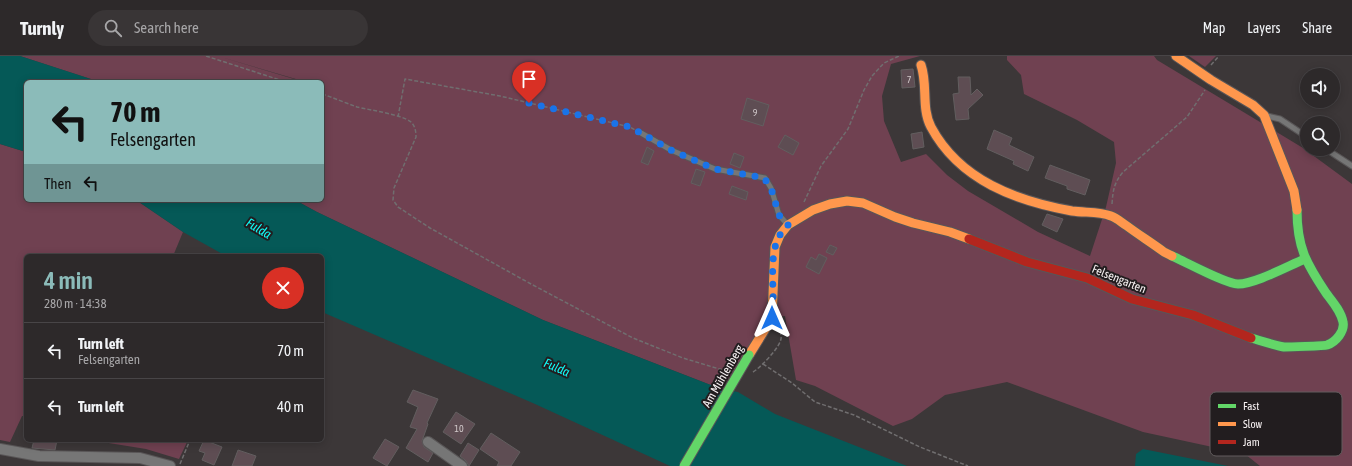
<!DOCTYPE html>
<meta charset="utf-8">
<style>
body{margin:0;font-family:"Asap Condensed",sans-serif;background:#393536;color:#f1f3f6;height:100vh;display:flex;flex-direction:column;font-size:15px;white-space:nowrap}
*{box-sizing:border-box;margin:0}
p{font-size:13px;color:#a7a6a8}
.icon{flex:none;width:22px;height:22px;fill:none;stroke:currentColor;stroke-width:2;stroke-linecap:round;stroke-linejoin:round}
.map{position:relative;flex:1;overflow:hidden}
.details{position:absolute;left:24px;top:198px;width:300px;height:188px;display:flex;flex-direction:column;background:#2d292a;border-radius:6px;box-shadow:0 2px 10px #0003,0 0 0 1px #484547}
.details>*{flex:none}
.guide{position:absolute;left:24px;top:24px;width:300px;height:122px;border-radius:6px;box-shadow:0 2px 10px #0003,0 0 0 1px #484547;background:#8bbbb9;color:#111;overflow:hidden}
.fabs{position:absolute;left:1300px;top:12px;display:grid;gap:8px}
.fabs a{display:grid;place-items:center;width:40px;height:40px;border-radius:50%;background:#2d292a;box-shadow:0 2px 10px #0003,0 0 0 1px #484547;font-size:20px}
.pin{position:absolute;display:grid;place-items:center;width:34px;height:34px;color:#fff;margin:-41px -17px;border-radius:50% 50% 50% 0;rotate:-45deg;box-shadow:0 0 4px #0007}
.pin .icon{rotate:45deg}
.me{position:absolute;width:44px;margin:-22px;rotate:0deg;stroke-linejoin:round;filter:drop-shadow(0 0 3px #0008)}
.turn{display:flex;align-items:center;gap:14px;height:84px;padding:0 20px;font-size:18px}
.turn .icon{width:52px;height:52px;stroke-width:2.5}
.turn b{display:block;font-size:28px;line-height:34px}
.then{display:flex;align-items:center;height:38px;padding:0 20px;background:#0003;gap:8px;font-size:15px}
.round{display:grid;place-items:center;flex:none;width:42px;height:42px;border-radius:21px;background:#393536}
.headline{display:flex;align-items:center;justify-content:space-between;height:68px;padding:0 20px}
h1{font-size:24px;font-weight:600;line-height:30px;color:#8bbbb9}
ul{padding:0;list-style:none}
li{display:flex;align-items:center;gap:12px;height:56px;padding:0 20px;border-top:1px solid #484547}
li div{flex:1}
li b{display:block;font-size:15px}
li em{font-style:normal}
header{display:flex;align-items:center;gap:24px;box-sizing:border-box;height:56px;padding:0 20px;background:#2d292a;border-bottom:1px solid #484547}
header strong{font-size:19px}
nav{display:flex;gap:22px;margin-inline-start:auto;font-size:14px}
.search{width:280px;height:36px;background:#393536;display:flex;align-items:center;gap:10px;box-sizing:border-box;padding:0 14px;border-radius:22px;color:#a7a6a8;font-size:15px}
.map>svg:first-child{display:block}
</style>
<header>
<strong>Turnly</strong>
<div class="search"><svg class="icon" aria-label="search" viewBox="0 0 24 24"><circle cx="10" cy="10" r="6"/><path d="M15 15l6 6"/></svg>Search here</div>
<nav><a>Map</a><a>Layers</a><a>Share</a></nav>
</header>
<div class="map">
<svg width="1352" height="410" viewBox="0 0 1352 410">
<rect width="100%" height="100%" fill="#3c3738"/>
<g fill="#704151">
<path d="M20,0H920L891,8L882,40L884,65L901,106L926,98L947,119L968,135L1038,176L1090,200L1106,151L1116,107L1114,86L1077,64L1024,38L1021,19L1007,4V0H1154L1157,4L1303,92L1352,128V410H1260L1245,398L1143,376L1007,326L945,339L912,363L893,370L815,330L796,324L785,260L772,262L721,333L543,264L317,156L295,144H322V26H306L221,1L304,26H100Z"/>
<path d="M1189,0H1216L1205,11Z"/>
<path d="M0,88L26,96V144H136L183,176L173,200H26V360H22L10,386L0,384Z"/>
<path d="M90,384H188L179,403L146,393Z"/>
</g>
<g fill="#055957">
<path d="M0,0H20L100,26H26V96L0,88Z"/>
<path d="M136,144H295L317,156L543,264L721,333L738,336L775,358L907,410H670L535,348L322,256V200H226L183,176Z"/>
<path d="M1143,393L1228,410H1135L1136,398Z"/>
</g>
<g fill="#5e4d53" stroke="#625e5f">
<path d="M913,13L915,31L902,32L901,14Z"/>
<path d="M958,21H970L971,39L977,33L983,39L968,53L969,63L956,64L953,38L959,37Z"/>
<path d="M747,42L769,49L763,70L741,63Z"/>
<path d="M994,74L1012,82L1009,89L1034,101L1028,115L1013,108L1014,105L987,93Z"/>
<path d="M922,76L924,91L913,93L911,78Z"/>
<path d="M785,79L799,87L793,99L778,91Z"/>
<path d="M647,91L654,95L648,109L641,106Z"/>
<path d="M734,97L744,101L740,112L730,108Z"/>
<path d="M1050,109L1090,124L1085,139L1067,133V130L1045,122Z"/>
<path d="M696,113L705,116L700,130L691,127Z"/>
<path d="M732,130L748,136L746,144L729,138Z"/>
<path d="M1047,158L1063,163L1057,176L1042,169Z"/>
<path d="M830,189L837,192L833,199L826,196Z"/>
<path d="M819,198L827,202L819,218L806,211L811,201L816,204Z"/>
<path d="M413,334L438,343L427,367L428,368L422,385L424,391L433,397L428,406L406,392L417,373L410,371L418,351L407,346Z"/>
<path d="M456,356L475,368L461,388L443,376Z"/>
<path d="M491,377L520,396L511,410H497L499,406L480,393Z"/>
<path d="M385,383L399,391L387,410L373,402Z"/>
<path d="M34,384H57L55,394L32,392Z"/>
<path d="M204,384L222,391L214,409L202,404L205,397L199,395Z"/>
<path d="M468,387L479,394L469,410L466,405L460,400Z"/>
<path d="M238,394L256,400L252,410H232Z"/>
</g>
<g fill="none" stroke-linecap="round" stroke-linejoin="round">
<g stroke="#595657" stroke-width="7">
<g id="lane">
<path d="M1267,60L1280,63L1307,81"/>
<path d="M641,77L671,94L715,113L765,122L771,132L779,159L788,169"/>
<path d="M1326,93L1352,110"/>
</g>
</g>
<g stroke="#595657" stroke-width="12">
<g id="street">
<path d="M428,386L462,410"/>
<path d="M0,393L39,400L140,402L170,410"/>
</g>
</g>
<g stroke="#595657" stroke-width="11">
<g id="fast">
<path d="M1172,200C1186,206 1226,228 1238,228C1255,228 1288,210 1305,203"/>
<path d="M1251,282C1262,285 1273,289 1284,291C1288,291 1323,290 1327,289C1336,286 1345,275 1343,266C1341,255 1332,245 1326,237C1306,207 1297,191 1297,154"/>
</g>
</g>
<g stroke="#595657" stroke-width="11">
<g id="slow">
<path d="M1176,0L1211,24L1253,49L1264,59L1294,135L1297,154"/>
<path d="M921,9C928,29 921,52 931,71C960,125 1017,145 1072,155C1085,157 1099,155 1111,160C1117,162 1122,167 1127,170C1139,179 1152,187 1164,196L1172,200"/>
<path d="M749,299L772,262L775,191L780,179L788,169L813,154L830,148L847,145L863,147L895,161L913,167L950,176L969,183"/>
</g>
</g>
<g stroke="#595657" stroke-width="11">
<path id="jam" d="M969,183L1027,206L1087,222L1132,243L1193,259L1251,282"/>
</g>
<g stroke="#706e6f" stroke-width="1.5" stroke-dasharray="4 2" stroke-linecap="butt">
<path d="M206,0L286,26"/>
<path d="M1211,9L1219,0"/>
<path d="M322,38C334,42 346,47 357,51C370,54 403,59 411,66C415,70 416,75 416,81L394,132L393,144L398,151L430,172L531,228L633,282L683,302L726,315"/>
<path d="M398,61L405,23L500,40L630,71L635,74"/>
<path d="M804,146L821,110L848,73L864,34L872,20L884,7L899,0"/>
<path d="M1112,148C1113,134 1114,127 1123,116L1187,61L1205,34"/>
<path d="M763,308L792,327L815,346L854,359L920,391L968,410"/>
<path d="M753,316C760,312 777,294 780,286C782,282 781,278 780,273"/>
<path d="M180,408L190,384"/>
</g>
<use href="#lane" stroke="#767676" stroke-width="5"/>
<use href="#street" stroke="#767676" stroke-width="10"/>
<use href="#fast" stroke="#63d668" stroke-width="9"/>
<use href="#slow" stroke="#ff974d" stroke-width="9"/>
<use href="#jam" stroke="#b3261e" stroke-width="9"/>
<g stroke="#595657" stroke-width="11" stroke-linecap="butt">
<path id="fast-bridge" d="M684,410L749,299"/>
</g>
<use href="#fast-bridge" stroke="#63d668" stroke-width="9"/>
</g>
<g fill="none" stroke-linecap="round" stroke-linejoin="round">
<path stroke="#1a73e8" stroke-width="7" stroke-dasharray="0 12.6" d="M529,47L630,71L671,94L715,113L764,122L771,132L779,159L788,169C786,172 782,175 780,179C767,200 776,239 772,262"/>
</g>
<g text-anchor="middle" stroke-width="4" stroke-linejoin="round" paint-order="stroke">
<g font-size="10" fill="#d1c8ca">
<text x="909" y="27">7</text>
<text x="755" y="60">9</text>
<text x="459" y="376">10</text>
</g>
<g font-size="12" fill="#f7f1f2" stroke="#221d1f">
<text transform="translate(1119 223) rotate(22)" y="4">Felsengarten</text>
<text transform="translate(723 320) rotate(-60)" y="4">Am Mühlenberg</text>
</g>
<g font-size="13" font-style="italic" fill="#10fcf7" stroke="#221d1f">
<text transform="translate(259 172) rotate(31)" y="5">Fulda</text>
<text transform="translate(557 311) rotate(23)" y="5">Fulda</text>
</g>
</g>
<rect x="1210" y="336" width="132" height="64" rx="6" fill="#221d1f" stroke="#625d5e" stroke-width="1"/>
<rect x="1218" y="348" width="18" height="4" fill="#63d668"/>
<rect x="1218" y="366" width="18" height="4" fill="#ff974d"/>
<rect x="1218" y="384" width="18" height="4" fill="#b3261e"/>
<g font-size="11" fill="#f7f1f2">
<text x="1243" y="354">Fast</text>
<text x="1243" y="372">Slow</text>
<text x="1243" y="390">Jam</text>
</g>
</svg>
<div class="fabs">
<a><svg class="icon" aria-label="sound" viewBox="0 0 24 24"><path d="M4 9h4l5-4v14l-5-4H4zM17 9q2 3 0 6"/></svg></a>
<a><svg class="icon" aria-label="search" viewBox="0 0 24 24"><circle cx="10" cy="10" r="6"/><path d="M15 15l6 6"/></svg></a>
</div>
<div class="pin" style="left:529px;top:47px;background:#d93025"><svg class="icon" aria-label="arrive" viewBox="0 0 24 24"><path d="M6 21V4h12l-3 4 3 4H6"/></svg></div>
<svg class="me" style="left:772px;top:262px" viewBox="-20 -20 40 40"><path d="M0-17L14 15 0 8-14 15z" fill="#1a73e8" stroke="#fff" stroke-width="4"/></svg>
<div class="guide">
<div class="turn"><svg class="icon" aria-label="left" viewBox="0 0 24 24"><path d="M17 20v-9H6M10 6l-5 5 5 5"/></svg><div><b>70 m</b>Felsengarten</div></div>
<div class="then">Then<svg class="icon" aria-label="left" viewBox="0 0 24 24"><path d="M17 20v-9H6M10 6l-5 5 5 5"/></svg></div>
</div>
<section class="details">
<div class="headline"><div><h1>4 min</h1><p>280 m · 14:38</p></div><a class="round" style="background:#d93025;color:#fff"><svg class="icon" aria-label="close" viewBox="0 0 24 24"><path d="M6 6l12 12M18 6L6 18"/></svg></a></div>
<ul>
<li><svg class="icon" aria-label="left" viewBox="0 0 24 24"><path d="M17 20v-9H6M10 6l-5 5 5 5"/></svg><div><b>Turn left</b><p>Felsengarten</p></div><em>70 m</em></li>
<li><svg class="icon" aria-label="left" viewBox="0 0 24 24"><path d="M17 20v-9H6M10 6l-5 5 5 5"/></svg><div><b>Turn left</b></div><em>40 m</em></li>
</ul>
</section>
</div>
